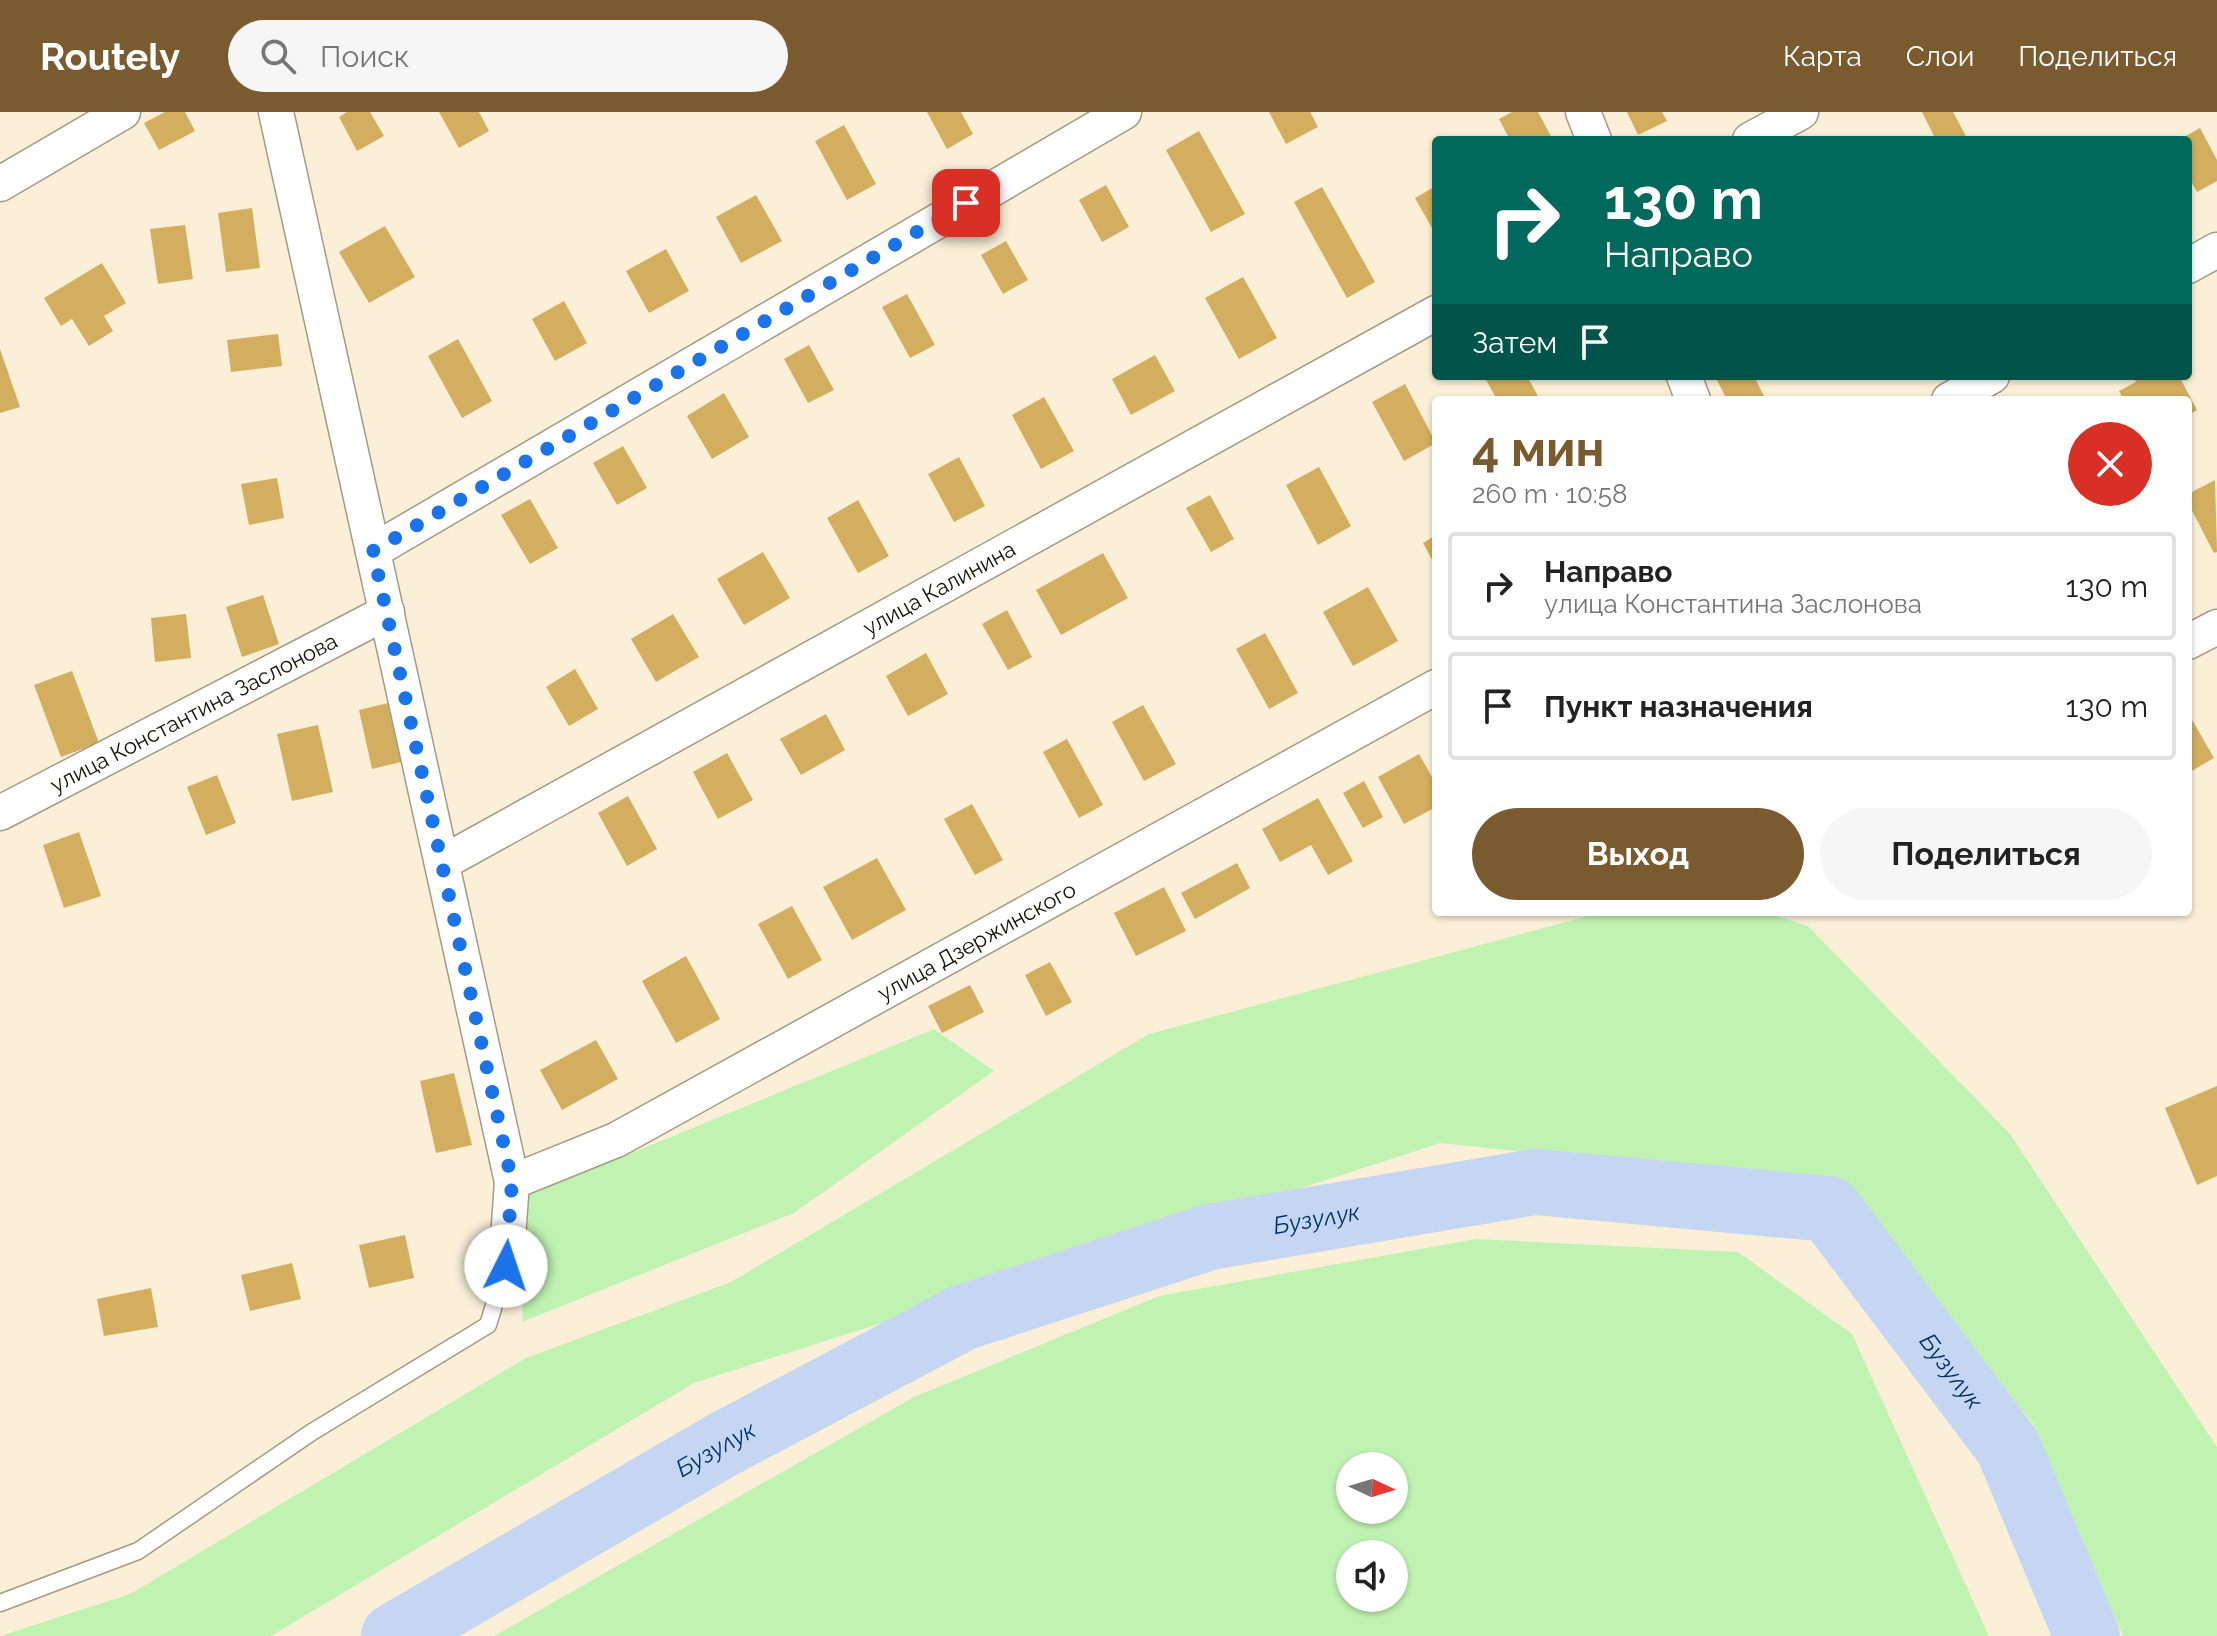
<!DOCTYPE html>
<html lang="ru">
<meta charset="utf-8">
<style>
body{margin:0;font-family:Raleway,sans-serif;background:#f6f6f6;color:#222;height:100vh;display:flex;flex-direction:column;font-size:30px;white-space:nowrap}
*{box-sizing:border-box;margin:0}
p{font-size:26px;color:#767676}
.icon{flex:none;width:44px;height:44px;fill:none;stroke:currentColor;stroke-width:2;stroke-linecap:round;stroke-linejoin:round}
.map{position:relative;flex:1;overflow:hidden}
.side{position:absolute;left:1432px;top:284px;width:760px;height:520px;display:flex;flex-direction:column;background:#fff;border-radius:8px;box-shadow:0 2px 6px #0004}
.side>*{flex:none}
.banner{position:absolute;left:1432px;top:24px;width:760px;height:244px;border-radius:8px;box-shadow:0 2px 6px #0004;background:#00695c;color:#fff;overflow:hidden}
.needle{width:52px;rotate:94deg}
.fabs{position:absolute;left:1336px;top:1340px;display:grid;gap:16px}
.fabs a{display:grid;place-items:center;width:72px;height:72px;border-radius:50%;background:#fff;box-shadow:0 2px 6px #0004;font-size:40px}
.pin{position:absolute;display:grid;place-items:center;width:68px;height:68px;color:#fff;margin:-34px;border-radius:16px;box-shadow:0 4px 12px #0006}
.me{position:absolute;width:88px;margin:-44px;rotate:4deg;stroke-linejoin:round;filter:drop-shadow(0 0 6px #0008)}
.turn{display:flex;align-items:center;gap:28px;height:168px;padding:0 40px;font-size:36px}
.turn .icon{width:104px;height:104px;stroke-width:2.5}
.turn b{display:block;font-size:56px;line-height:68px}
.then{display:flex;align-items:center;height:76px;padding:0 40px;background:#0003;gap:16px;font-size:30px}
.round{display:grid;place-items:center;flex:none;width:84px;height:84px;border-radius:42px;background:#f6f6f6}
.summary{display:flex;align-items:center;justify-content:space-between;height:136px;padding:0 40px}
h1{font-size:48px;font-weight:700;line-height:60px;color:#795b2f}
.button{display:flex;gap:16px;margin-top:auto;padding:16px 40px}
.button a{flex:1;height:92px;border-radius:48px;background:#795b2f;color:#fff;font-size:32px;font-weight:700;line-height:92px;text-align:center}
.button a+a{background:#f6f6f6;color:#222}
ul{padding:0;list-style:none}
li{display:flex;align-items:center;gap:24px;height:108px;margin:0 16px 12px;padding:0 24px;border:4px solid #e0e0e0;border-radius:8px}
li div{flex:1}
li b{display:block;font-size:30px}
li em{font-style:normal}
header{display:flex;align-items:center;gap:48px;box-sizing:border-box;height:112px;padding:0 40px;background:#795b2f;color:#fff}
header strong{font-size:38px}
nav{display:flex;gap:44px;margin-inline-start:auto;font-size:28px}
.search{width:560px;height:72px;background:#f6f6f6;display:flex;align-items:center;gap:20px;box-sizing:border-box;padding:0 28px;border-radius:44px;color:#767676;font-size:30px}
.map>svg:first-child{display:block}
</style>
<header>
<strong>Routely</strong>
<div class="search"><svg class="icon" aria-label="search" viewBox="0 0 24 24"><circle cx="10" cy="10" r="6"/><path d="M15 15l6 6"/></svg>Поиск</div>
<nav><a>Карта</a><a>Слои</a><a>Поделиться</a></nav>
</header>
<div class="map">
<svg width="2217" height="1524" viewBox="0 0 2217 1524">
<rect width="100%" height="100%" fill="#fbefd8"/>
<g fill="#c0f3b2" fill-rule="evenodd">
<path d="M1603,800H1764L1808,814L2010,1022L2217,1335V1524H2123L2034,1313L1841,1075L1441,1031L694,1271L271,1524H0L130,1482L526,1246L731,1170L1149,922Z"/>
<path d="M934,917L994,959L794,1101L522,1210L529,1083Z"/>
<path d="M1476,1127L1738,1140L1852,1222L1989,1524H494L914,1285L1159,1184ZM1350,1354H1394V1398H1350ZM1350,1442H1394V1486H1350Z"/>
</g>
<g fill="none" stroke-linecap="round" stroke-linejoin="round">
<path stroke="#c4d6f1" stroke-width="66" id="s1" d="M394,1524L724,1332L962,1206L1210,1125L1535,1070L1829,1097L2008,1335L2087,1524"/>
</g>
<g fill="#d3ae5f">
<path d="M165,0H185L195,19L159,38L144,11Z"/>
<path d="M347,0H370L384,24L357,39L339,5Z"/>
<path d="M439,0H479L489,19L459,36Z"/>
<path d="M927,0H961L973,22L947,37Z"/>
<path d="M1269,0H1310L1318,15L1286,32Z"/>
<path d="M1512,0H1538L1553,28H1510L1499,7Z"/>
<path d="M1627,0H1662L1667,9L1638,23Z"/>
<path d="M1922,0H1953L1968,28H1936Z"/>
<path d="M844,13L876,72L847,88L815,29Z"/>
<path d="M2200,16L2217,48V69L2197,80L2188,64V28H2179Z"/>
<path d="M1199,19L1245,102L1211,120L1166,38Z"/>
<path d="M1106,73L1129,115L1102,130L1079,88Z"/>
<path d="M1436,74V123L1415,86Z"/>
<path d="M1322,75L1375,170L1347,186L1294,90Z"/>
<path d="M756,83L782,129L741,151L716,105Z"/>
<path d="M252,96L260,156L226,160L218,101Z"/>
<path d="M185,113L193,167L158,172L150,117Z"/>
<path d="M385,114L415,165L369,191L339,140Z"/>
<path d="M1006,129L1028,168L1003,182L981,143Z"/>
<path d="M666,137L689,179L649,201L626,159Z"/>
<path d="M102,151L126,191L104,204L113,219L89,234L72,207L61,214L44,186Z"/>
<path d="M1243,165L1277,226L1239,247L1205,186Z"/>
<path d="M907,182L935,233L910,246L882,195Z"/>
<path d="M564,189L587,231L555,249L532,207Z"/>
<path d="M278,222L282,254L231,260L227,228Z"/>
<path d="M458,227L492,289L462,306L428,244Z"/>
<path d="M809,233L834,278L808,291L784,247Z"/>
<path d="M0,237L20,295L0,301Z"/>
<path d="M1155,243L1175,279L1131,303L1112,267Z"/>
<path d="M1484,264H1527L1538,284L1531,288H1497Z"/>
<path d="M1724,264H1754L1766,288H1727L1717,268Z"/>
<path d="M2132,264H2179L2197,298L2188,303V288H2124L2119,279L2136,270Z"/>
<path d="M1405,272L1436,331L1404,349L1372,290Z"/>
<path d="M724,281L749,325L712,347L687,304Z"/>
<path d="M1044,285L1074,339L1041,357L1012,303Z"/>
<path d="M623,334L647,376L617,393L593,351Z"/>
<path d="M959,345L985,394L954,410L928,362Z"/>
<path d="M1319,355L1351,414L1318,433L1286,373Z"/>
<path d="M277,366L284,406L249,413L241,372Z"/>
<path d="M2215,368L2217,440L2214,441L2188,391V382Z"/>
<path d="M1210,383L1234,427L1211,440L1186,396Z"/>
<path d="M530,387L558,436L530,452L501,403Z"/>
<path d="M858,388L889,444L858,461L827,406Z"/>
<path d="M1436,423V455L1423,431Z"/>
<path d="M763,440L790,486L744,513L717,467Z"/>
<path d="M1103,441L1128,486L1061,523L1036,478Z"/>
<path d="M1368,475L1398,529L1353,554L1323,500Z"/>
<path d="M263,483L279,532L242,545L226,495Z"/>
<path d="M1007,498L1032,545L1008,558L982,512Z"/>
<path d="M186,502L191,546L155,550L151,506Z"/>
<path d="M673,502L699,545L656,570L631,527Z"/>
<path d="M1265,521L1298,581L1269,597L1236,537Z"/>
<path d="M926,541L948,582L908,604L886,564Z"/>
<path d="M575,557L598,597L569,614L546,575Z"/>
<path d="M72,559L99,631L61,645L34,573Z"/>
<path d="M392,590L405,649L372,657L359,598Z"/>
<path d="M1143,593L1176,652L1144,669L1112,610Z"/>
<path d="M826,602L845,638L801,663L780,627Z"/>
<path d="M2191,606L2214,646L2188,661V608Z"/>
<path d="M318,613L333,680L292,689L277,622Z"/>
<path d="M1067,627L1103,693L1079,706L1043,640Z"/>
<path d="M727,641L753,688L718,707L693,660Z"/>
<path d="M1419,642L1436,672V695L1404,712L1378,665Z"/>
<path d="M217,663L236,711L206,723L187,675Z"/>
<path d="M1364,669L1383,705L1363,716L1343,681Z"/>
<path d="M628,684L657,737L627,754L598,701Z"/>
<path d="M1318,686L1353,749L1328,763L1311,733L1280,750L1262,717Z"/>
<path d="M972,692L1003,748L975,763L944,707Z"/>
<path d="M79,720L101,784L64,796L43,733Z"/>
<path d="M877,746L906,798L852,828L823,775Z"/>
<path d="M1237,751L1250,776L1195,807L1181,781Z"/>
<path d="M1164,775L1186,819L1136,844L1114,801Z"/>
<path d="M792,794L822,848L788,867L758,812Z"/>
<path d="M686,844L720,907L676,931L642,869Z"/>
<path d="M1050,850L1072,890L1046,904L1025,863Z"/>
<path d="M970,873L984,900L942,921L928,894Z"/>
<path d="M596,928L618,967L562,998L540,958Z"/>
<path d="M454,961L472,1033L436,1041L420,969Z"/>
<path d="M2217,974V1064L2197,1073L2165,996Z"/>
<path d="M405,1123L414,1166L369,1176L359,1133Z"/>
<path d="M292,1151L301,1187L250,1199L241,1163Z"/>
<path d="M151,1176L158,1215L104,1224L97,1187Z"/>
</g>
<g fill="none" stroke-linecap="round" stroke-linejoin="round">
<g stroke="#a59a84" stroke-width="19">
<path id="service" d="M0,1491L138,1439L312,1320L488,1213L506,1154"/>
</g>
<g stroke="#a59a84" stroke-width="37">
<g id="minor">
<path d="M276,0L512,1070L506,1154"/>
<path d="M1583,0L1594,28"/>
<path d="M1750,28L1801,0"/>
<path d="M0,72L123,0"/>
<path d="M2188,154L2217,138"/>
<path d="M1684,264L1693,288"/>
<path d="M1949,288L1992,264"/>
<path d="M373,439L1124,0"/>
<path d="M2188,530L2217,515"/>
<path id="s2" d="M0,701L387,500"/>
<path id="s3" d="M442,751L1436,201"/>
<path id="s4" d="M512,1070L616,1028L1436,575"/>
</g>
</g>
<use href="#service" stroke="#fff" stroke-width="16"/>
<use href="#minor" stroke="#fff" stroke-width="34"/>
</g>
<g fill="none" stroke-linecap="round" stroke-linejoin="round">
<path stroke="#1a73e8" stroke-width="14" stroke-dasharray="0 25.2" d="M506,1154L512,1070L373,439L966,91"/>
</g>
<g text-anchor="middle" stroke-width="6" stroke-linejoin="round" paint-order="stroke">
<g font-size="22" fill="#16120a" stroke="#fbefd8">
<text dy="8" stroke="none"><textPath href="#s3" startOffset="568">улица Калинина</textPath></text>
<text dy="8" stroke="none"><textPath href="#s2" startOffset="218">улица Константина Заслонова</textPath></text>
<text dy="8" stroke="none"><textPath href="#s4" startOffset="524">улица Дзержинского</textPath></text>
</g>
<g font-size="24" font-style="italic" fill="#043169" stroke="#fbefd8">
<text dy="8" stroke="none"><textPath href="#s1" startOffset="1020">Бузулук</textPath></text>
<text dy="8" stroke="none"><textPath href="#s1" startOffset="1740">Бузулук</textPath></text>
<text dy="8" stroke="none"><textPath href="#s1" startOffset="372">Бузулук</textPath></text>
</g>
</g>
</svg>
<div class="fabs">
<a><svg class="needle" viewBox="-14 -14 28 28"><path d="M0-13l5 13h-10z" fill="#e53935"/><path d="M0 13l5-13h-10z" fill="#767676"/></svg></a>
<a><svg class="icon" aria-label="sound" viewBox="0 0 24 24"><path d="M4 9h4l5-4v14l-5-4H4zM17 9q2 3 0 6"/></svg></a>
</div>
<div class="pin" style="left:966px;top:91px;background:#d93025"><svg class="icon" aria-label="arrive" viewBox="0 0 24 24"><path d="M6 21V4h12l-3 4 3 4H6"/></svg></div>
<svg class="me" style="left:506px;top:1154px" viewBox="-20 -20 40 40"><circle r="19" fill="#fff"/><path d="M0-13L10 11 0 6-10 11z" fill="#1a73e8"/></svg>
<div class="banner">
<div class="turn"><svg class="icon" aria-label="right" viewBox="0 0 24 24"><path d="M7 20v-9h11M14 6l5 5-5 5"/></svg><div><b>130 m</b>Направо</div></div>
<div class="then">Затем<svg class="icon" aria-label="arrive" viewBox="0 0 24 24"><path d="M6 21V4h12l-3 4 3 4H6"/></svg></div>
</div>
<section class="side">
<div class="summary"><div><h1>4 мин</h1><p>260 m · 10:58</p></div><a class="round" style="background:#d93025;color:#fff"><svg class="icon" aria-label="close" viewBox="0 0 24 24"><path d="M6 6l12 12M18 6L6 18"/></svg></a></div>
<ul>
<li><svg class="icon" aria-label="right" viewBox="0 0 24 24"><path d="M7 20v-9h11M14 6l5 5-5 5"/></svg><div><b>Направо</b><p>улица Константина Заслонова</p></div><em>130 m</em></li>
<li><svg class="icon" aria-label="arrive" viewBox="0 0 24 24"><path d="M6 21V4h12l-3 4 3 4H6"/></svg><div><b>Пункт назначения</b></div><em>130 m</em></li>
</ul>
<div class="button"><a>Выход</a><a>Поделиться</a></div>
</section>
</div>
